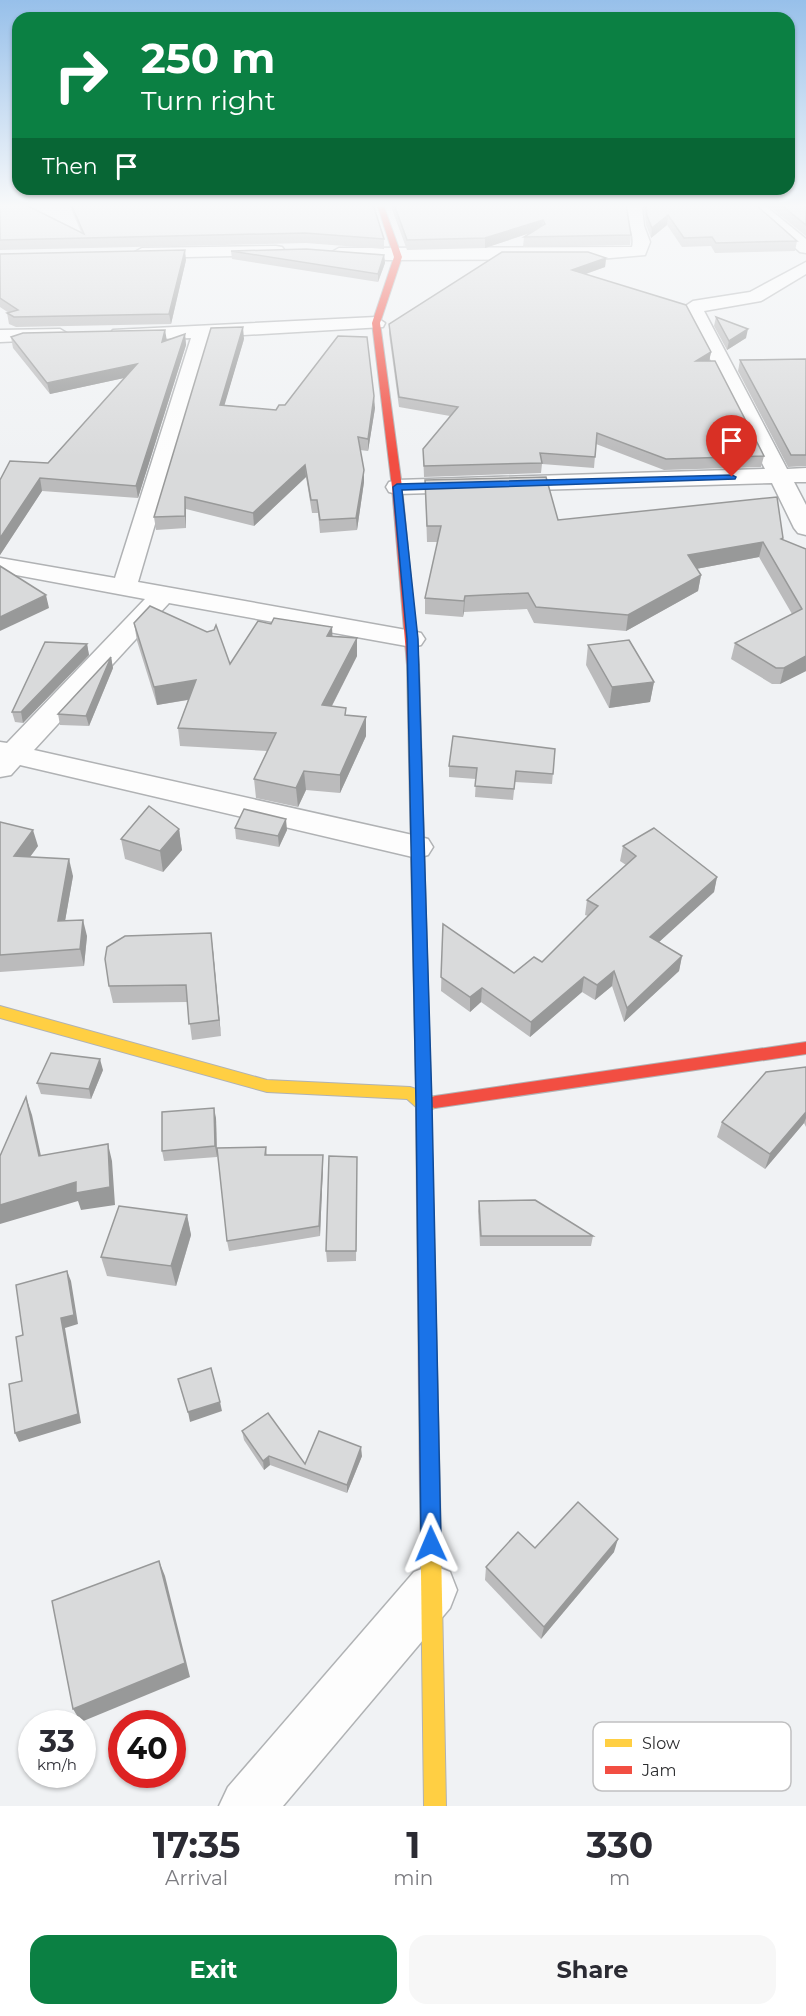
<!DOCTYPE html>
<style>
body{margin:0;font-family:Montserrat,sans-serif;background:#f7f7f7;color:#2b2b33;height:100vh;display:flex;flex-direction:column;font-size:22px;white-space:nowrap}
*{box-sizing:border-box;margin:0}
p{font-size:20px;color:#7c7c81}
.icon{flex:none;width:33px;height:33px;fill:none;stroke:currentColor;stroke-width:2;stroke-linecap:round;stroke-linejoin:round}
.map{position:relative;height:1806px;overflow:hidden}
.drawer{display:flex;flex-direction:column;background:#fff;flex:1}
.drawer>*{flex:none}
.guide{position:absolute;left:12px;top:12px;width:783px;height:183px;border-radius:18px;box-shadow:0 2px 4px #0004;background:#0b8043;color:#fff;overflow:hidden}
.speed{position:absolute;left:18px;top:1710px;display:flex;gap:12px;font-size:30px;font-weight:700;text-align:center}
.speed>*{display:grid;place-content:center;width:78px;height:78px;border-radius:50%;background:#fff;box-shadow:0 2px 4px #0004;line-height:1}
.speed small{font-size:15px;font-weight:400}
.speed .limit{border:9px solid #d22;background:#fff;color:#111}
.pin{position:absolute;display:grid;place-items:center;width:51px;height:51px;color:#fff;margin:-62px -26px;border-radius:50% 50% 50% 0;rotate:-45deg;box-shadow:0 0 6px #0007}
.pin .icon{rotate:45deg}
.me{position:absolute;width:66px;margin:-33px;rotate:359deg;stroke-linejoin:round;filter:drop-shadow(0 0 4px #0008)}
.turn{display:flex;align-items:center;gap:21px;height:126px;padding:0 30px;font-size:27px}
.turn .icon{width:78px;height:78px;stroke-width:2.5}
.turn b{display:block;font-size:42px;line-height:51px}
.then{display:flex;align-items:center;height:57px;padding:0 30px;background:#0003;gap:12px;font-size:22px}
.eta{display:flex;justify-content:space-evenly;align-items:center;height:102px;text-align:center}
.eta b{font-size:36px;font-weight:700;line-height:42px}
.primary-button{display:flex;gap:12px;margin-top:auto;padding:12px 30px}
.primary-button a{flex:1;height:69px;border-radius:18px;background:#0b8043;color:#fff;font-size:24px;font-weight:700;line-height:69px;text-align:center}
.primary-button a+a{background:#f7f7f7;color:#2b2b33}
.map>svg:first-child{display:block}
</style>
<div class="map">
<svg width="806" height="1806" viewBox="0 0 806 1806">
<rect width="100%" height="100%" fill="#f0f2f4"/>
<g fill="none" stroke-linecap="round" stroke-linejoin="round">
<g stroke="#b0b2b4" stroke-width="3">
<g id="street">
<path d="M628,204H645L642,208L644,226L650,242L645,255L599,259L388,260L339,258L330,253L339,248L632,247C636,233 623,219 628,204Z"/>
<path d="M745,204H763L806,239V253L800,252Z"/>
<path d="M276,246L282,247L285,251L282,255L142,258L133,253L142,248Z"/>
<path d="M806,262V274L761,301L704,311L787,469L806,468V482H794L806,505V535L798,533L794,528L772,483L397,494L389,492L386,487L389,482L397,480L765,469L684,307L693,301L750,292Z"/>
<path d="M376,317L385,323L383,327L210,337L138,582L412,631L421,633L425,639L421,645L412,647L169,603L34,750L417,836L428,839L433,847L428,855L417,858L20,765L11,775L0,777V742L7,743L145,599L0,572V558L115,578L191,338L120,340L110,334L113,330Z"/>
<path d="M60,329L70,335L67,339L0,342V330Z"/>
<path d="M432,1565L450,1572L457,1590L450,1608L283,1806H219L228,1787L414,1572Z"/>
</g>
</g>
<g stroke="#b0b2b4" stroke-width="2">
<g id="slow">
<path d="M413,662L419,665L431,1096L440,1098L443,1102L440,1106L432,1109L430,1113L424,1115L418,1113L416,1107L407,1099L267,1092L0,1018V1006L267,1080L410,1087L416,1089L407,665Z"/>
<path d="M430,1485L437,1488L440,1495L446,1806H424L420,1495L423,1488Z"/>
</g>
</g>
<g stroke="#b0b2b4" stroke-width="2">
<g id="jam">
<path d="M377,204H383L402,257L380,323L402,487L419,665L413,668L407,665L392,487L372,323L394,257Z"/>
<path d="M806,1042V1054L435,1108L431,1107L440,1495L437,1502L430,1505L423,1502L420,1495L416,1109L418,1105L428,1104L430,1098L435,1096Z"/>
</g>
</g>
<use href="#street" fill="#fdfdfd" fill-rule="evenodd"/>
<use href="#slow" fill="#ffcf43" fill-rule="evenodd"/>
<use href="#jam" fill="#f24e42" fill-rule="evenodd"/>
</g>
<g fill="#bbbbbc">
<path d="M0,204L81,232L69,204H373L384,239V249L306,243L0,250Z"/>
<path d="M390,204H626L631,235L630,245L523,247L524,237L530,233L485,248L407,250Z"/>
<path d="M645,204H755L797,241L795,251L715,253L711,246L682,247L667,225L651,238L646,225L644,209Z"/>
<path d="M766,204H806V236Z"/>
<path d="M231,251L384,255L385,263L378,282L232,259Z"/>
<path d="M0,254L186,260L171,324L16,327L9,324L7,313H9L0,307Z"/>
<path d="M606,258L605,267L586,274L711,352L709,361L764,456L761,467L664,470L596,444L594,468L542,464L541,473L424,477L423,449L450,416L399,407L389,334V324Z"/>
<path d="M716,317L746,338L727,350L714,326Z"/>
<path d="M185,334L186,345L138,498L42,491L0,555V480L48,463L124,378L50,394L13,348L11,337L167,340Z"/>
<path d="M244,339L224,405L276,410L375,408L368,451L360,450L364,482L357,530L320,533L318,513H312L306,477L254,526L186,509V528L156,530L154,517Z"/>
<path d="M806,359V466L788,467L738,371L740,360Z"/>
<path d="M425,480L558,520L783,538V540L806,549V671L780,684H772L731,659L735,643L792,614L759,557L696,569L701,575L698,591L626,631L534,623L527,609L464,612L463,617L425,614V598L438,542H427Z"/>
<path d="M134,623L230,664L271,624L332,627V636L357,656L332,706L346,715L366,717V736L340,793L306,790L298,807L256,798L254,779L267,751L180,746L178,728L188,700L157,705L137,641Z"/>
<path d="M87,644L89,655L23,723L15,722L12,712Z"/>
<path d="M588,645L654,682L650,702L609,708L586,665Z"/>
<path d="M111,657L113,668L89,726L60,725L58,714Z"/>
<path d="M555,749L552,784L515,782L513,800L475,797L476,779L449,777V766Z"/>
<path d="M0,822L38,846L30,857L73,876L65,921L87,936L84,966L0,972Z"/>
<path d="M235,828L287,830L279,847L236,839Z"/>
<path d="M179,829L182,850L163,872L125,859L121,839Z"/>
<path d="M623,846L717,877L714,892L659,942L682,956L679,971L624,1022L612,986L595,1000L582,992L530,1037L481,1002L470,1012L441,991L443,924L514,973L542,962L588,916L585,915L587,900L626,865L620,861Z"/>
<path d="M213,950L221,1036L192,1040L187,1002L113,1003L109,986Z"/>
<path d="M806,1067V1127L804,1123L765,1169L717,1137L722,1122Z"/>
<path d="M103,1070L91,1099L41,1094L37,1083Z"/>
<path d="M216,1118L217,1157L164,1161L162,1151Z"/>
<path d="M266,1147L267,1155H323V1166L320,1236L229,1251L227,1241Z"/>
<path d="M357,1167L356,1261L327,1262L326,1251Z"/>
<path d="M479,1201L593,1236L591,1246H480L478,1211Z"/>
<path d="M187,1215L191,1235L176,1286L107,1276L101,1257Z"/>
<path d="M242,1431L305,1464L362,1456L347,1493L270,1465L264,1470L244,1440Z"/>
<path d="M614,1552L541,1639L485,1580L486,1567Z"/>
</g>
<g fill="#989999">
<path d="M668,215L667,225L651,238L652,228Z"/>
<path d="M543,220L542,229L485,248V238Z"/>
<path d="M185,250L186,260L171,324L169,314Z"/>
<path d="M384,255L385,263L378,282V274Z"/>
<path d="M606,258L605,267L571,279L572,270Z"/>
<path d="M243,327L244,339L221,417L220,405Z"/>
<path d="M748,329L746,338L727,350L729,341Z"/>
<path d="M165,330L167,341L162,342Z"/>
<path d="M185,334L186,345L138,498L136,486Z"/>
<path d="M711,352L709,362L696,361Z"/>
<path d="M137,364L138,375L50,394L47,383Z"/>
<path d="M374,396L375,408L368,451V439Z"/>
<path d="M305,465L306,477L254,526L253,513Z"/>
<path d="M364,470V482L357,530L356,518Z"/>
<path d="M40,478L42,491L0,555V538Z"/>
<path d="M185,497L186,509V528L185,516Z"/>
<path d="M763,542L759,557L685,571L688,555Z"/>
<path d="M701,575L698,591L626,631L628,615Z"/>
<path d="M46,595L49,608L0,631V617Z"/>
<path d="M465,596L464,612L463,617L464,601Z"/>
<path d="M332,627L333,645L327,636Z"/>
<path d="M357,638V656L323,723L322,705Z"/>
<path d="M87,644L89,655L23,723L21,712Z"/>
<path d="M806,656V671L780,684L784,668Z"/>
<path d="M111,657L113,668L89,726L86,716Z"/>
<path d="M196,680L198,698L157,705L154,687Z"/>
<path d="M654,682L650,702L609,708L612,687Z"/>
<path d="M366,717V736L340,793V775Z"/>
<path d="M304,771L306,790L298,807L296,788Z"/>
<path d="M286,819L287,830L279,847L278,836Z"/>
<path d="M179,829L182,850L163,872L160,851Z"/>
<path d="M33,830L38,846L18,873L14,856Z"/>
<path d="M69,859L73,876L62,938L58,921Z"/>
<path d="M717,877L714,892L648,952L650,937Z"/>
<path d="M83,920L87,936L84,966L80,949Z"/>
<path d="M211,933L213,950L221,1036L219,1020Z"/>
<path d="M682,956L679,971L624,1022L627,1008Z"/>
<path d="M614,971L612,986L595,1000L597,985Z"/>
<path d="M584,977L582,992L530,1037L531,1022Z"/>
<path d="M482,988L481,1002L470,1012V997Z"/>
<path d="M100,1059L103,1070L91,1099L89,1089Z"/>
<path d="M26,1097L32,1115L45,1174L39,1156Z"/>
<path d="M214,1108L216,1118L217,1157L215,1146Z"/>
<path d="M806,1112V1118L804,1123L765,1169L770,1154Z"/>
<path d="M108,1144L112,1161L115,1205L81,1210L78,1201L0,1224V1205Z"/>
<path d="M323,1155V1166L320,1236L319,1226Z"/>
<path d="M187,1215L191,1235L176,1286L171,1266Z"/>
<path d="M67,1271L71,1281L78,1324L65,1328L81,1423L19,1442L15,1433L61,1318Z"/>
<path d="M220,1402L222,1411L190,1422L188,1412Z"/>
<path d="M361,1447L362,1456L347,1493V1485Z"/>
<path d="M269,1456L270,1465L264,1470L263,1461Z"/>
<path d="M618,1539L614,1552L541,1639L544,1627Z"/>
<path d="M159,1561L165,1576L190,1677L81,1722L73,1709Z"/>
</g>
<g fill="#d9dadb" stroke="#989999" stroke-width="1.5">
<path d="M0,204H24L84,234L71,204H373L384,239L305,233L0,240Z"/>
<path d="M394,204H626L631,235L524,237L545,224L543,220L485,238L407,240Z"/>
<path d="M646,204H755L797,241L716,243L712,237L684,238L668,215L652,228L647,216Z"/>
<path d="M780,204H806V225Z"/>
<path d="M306,249L384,255L378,274L231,251Z"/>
<path d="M185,250L169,314L14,317L7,313L18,310L0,298V254Z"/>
<path d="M502,252H588L606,258L572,270L686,305L711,352L696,361H715L764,456L666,459L597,433L595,457L540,453L542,463L424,466L423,449L458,407L399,397L389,324Z"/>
<path d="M716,317L748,329L729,341Z"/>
<path d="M243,327L220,405L276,410L279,405H285L338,336L367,337L374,396L368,439L358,437L364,470L356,518L320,520L317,500H311L305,465L253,513L185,497V516L154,517L211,328Z"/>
<path d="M165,330L162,342L185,334L136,486L40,478L0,538V480L10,461L48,463L137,364L47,383L11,337L23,333Z"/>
<path d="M806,359V455H791L740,360Z"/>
<path d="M546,477L558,520L777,497L783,538L781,539L806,549V656L784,668H776L735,643L802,609L763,542L688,555L701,575L628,615L536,607L528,593L465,596L464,601L425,598L441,526H427L425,480Z"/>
<path d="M0,566L46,595L0,617Z"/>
<path d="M150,606L207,632L214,630L216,625L230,664L258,621L271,624L274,618L332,627L327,636L357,638L322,705L346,708L345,715L366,717L340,775L304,771L296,788L254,779L276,733L178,728L196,680L154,687L134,623Z"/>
<path d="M629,640L654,682L612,687L588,645Z"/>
<path d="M45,642L87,644L21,712H12Z"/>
<path d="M111,657L86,716L58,714Z"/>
<path d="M453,736L555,749L553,774L516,771L514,789L475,786L477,768L449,766Z"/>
<path d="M149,806L179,829L160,851L121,839Z"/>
<path d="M244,809L286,819L278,836L235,828Z"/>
<path d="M0,822L33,830L14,856L69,859L58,921L83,920L80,949L0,955Z"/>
<path d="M654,828L717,877L650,937L682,956L627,1008L614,971L597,985L584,977L531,1022L482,988L470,997L441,977L443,924L514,973L534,957L542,962L598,906L587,900L636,856L623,846Z"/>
<path d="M211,933L219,1020L189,1024L186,985L109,986L105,959L107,947L125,936Z"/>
<path d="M51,1053L100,1059L89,1089L37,1083Z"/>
<path d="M806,1067V1112L770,1154L722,1122L766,1072Z"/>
<path d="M26,1097L39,1156L108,1144L110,1187L76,1193V1182L0,1205V1156Z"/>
<path d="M214,1108L215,1146L162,1151V1112Z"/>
<path d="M266,1147L265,1155H323L319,1226L227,1241L217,1148Z"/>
<path d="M329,1156L357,1157L356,1251H326Z"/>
<path d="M535,1200L593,1236H481L479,1201Z"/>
<path d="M119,1206L187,1215L171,1266L101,1257Z"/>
<path d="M67,1271L74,1315L61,1318L78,1414L15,1433L9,1384L22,1381L16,1337L23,1335L16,1285Z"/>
<path d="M211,1368L220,1402L188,1412L178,1379Z"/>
<path d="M268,1413L305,1464L319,1431L361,1447L347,1485L269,1456L263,1461L242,1431Z"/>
<path d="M578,1502L618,1539L544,1627L486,1567L518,1532L535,1548Z"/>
<path d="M159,1561L185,1663L73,1709L52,1601Z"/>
</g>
<linearGradient id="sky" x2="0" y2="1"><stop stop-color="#97c0ea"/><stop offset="0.45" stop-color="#f8f9fa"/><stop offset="1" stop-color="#f8f9fa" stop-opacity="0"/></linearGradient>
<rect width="806" height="457" fill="url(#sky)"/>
<path fill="#1a73e8" stroke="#114b97" stroke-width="1.5" d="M732,475L736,477L735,479L402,490L418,639L432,1104L441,1544L438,1551L431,1554L424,1551L421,1544L416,1104L407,639L393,487L397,484Z"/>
<rect x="593" y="1722" width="198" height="69" rx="9" fill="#fff" stroke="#c0c0c1" stroke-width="1.5"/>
<rect x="605" y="1739" width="27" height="8" fill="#ffcf43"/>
<rect x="605" y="1766" width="27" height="8" fill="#f24e42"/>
<g font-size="16" fill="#2c2d2f">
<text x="642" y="1749">Slow</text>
<text x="642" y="1776">Jam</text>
</g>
</svg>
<div class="speed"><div>33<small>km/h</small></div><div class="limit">40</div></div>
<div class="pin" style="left:732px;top:477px;background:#d93025"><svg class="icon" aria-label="arrive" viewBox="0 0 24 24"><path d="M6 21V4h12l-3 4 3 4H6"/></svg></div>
<svg class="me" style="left:431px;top:1544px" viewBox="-20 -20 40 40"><path d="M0-17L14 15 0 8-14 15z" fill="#1a73e8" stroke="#fff" stroke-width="4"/></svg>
<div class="guide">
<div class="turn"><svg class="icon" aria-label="right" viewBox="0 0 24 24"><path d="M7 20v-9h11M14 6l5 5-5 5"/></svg><div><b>250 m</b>Turn right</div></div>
<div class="then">Then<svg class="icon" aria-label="arrive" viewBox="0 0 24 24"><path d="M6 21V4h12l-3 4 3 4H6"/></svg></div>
</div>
</div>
<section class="drawer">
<div class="eta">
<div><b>17:35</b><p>Arrival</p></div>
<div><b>1</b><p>min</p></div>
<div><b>330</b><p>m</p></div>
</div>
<div class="primary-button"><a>Exit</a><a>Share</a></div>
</section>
